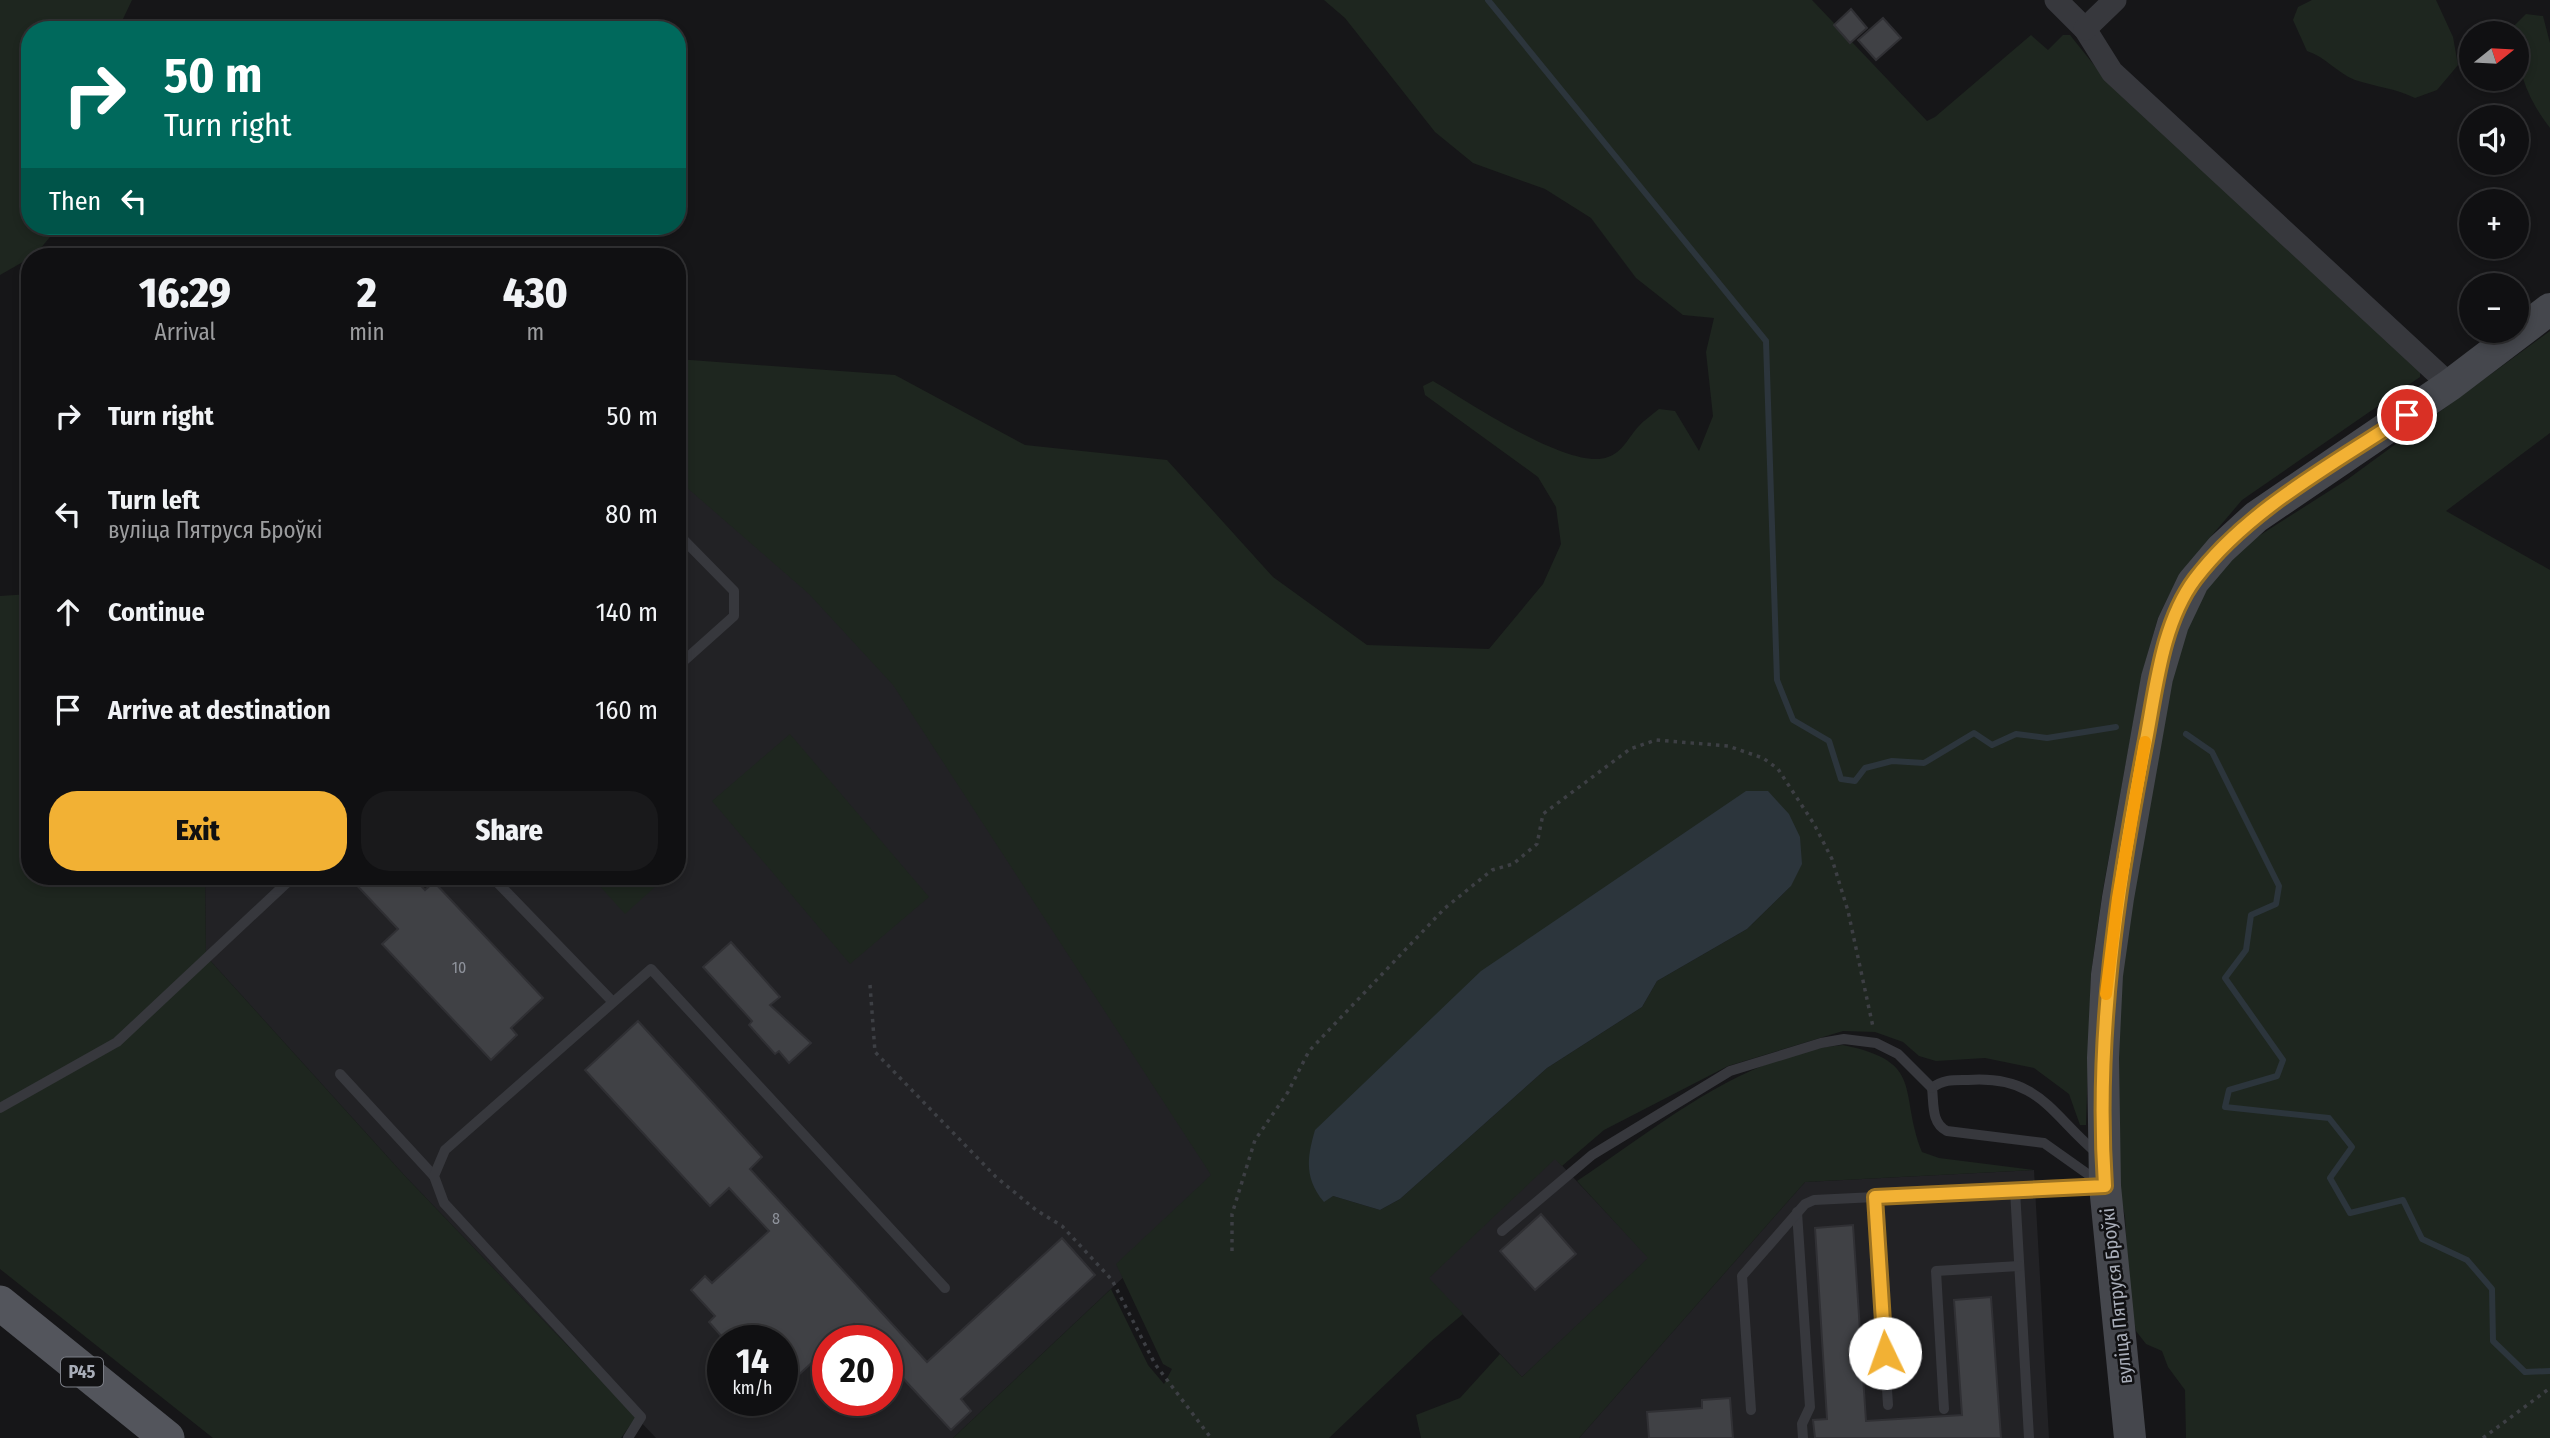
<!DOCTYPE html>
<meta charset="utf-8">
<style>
body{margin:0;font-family:"Fira Sans Condensed",sans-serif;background:#19191b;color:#f1f3f6;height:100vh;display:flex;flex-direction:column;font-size:26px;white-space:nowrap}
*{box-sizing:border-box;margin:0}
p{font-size:23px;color:#9c9d9f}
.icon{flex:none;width:38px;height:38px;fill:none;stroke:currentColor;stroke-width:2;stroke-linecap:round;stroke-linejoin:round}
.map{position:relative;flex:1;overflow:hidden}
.side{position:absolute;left:21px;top:248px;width:665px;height:637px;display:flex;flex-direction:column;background:#101012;border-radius:28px;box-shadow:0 4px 10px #0003,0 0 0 2px #303032}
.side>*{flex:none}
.banner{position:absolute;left:21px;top:21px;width:665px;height:214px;border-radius:28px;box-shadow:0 4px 10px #0003,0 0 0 2px #303032;background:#00695c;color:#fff;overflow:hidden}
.needle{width:46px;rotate:72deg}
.controls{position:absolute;left:2459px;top:21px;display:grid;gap:14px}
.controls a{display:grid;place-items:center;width:70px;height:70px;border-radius:50%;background:#101012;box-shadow:0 4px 10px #0003,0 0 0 2px #303032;font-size:35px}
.speed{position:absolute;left:707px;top:1325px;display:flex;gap:14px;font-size:35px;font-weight:700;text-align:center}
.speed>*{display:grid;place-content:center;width:91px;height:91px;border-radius:50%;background:#101012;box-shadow:0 4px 10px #0003,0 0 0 2px #303032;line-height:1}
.speed small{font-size:18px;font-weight:400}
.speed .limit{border:10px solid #d22;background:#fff;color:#111}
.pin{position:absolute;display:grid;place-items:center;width:60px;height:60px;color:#fff;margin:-30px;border:4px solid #fff;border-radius:50%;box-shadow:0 2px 7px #0007}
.me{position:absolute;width:77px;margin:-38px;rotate:357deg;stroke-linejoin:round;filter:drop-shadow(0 0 5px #0008)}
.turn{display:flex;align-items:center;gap:24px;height:147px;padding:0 28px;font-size:32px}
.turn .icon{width:91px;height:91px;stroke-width:2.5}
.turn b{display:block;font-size:49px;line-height:60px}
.then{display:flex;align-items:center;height:66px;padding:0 28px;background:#0003;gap:14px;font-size:26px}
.eta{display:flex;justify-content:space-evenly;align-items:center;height:119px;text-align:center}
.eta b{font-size:42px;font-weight:800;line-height:49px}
.primary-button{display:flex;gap:14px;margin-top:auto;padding:14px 28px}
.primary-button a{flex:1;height:80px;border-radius:28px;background:#f2b134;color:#111;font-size:28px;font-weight:800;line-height:80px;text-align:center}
.primary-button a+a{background:#19191b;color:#f1f3f6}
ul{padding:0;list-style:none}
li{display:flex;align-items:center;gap:21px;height:98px;padding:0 28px}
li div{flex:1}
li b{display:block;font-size:26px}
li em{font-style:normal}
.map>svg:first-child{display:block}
</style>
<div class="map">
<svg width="2550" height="1438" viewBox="0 0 2550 1438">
<rect width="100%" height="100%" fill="#161618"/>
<g fill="#222225" fill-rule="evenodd">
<path d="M677,432L984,721L1237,1170L953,1438H656L404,1175L206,956L205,877H677ZM723,1340H782V1400H723ZM828,1340H887V1400H828Z"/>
<path d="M1555,1158L1649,1258L1522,1377L1428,1278Z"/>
<path d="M2034,1170L2049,1438H1579L1805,1182Z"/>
</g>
<g fill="#1e261f" fill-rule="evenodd">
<path d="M0,0H132L122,21V30H30V226H59L35,255L0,275Z"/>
<path d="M1324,0H1812L1927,121L1935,117L2031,35L2048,50L2063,35H2070L2106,80L2420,371V377L2242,500L2180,573L2158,618L2142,674L2102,895L2091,974L2086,1125H2080L2069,1094L2034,1068L1985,1058L1936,1061L1919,1056L1903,1042L1875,1032L1843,1031L1728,1066L1604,1130L1562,1166L1555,1159L1429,1278L1463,1314L1431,1341L1329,1438H953L1111,1289L1148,1365L1164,1384L1172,1369L1163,1364L1116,1264L1211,1175L893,685L809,594L677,479V359L895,375L1025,445L1167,460L1273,577L1367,645L1489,649L1543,584L1561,544L1556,507L1538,477L1425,395L1423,386L1433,381C1467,401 1571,472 1608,457C1623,452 1628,438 1638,427C1644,420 1652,415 1659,409L1675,411L1699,451L1713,416L1706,352L1714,318L1683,315L1636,278L1591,218L1545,189L1473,163L1435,132L1345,18ZM1791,886L1747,929L1657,981L1642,1007L1547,1068L1400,1199L1380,1210L1333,1196Z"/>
<path d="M2312,0H2436L2453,37L2458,65L2437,90L2415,98C2395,88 2376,87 2355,80C2337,73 2326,57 2307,51L2293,20L2298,7Z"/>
<path d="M2526,14L2543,16L2550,43V128C2528,100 2516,69 2516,33L2510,30Z"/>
<path d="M2550,331V433L2446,511L2550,570V1438H2186L2185,1390L2168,1367L2162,1351L2146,1344L2136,1331L2130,1303L2125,1217L2113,1157V1059L2128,899L2183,628L2229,555L2348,479Z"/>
<path d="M30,594V877H205L206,956L404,1175L636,1417L621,1438H213L0,1269V596Z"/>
<path d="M790,734L929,897L850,964L712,801Z"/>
<path d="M603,877H666L625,914L597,883Z"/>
<path d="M1843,1045C1926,1062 1898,1091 1922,1152L1939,1158L2034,1170L1805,1182L1579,1438H1421L1416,1415L1460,1398L1500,1354L1522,1377L1648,1258L1577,1181C1658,1127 1742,1054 1843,1045Z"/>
</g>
<path fill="#2c353c" d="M1746,791H1768L1789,814L1800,837L1802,864L1791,886L1747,929L1657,981L1642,1007L1547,1068L1400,1199L1380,1210L1333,1196L1324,1202C1304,1178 1307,1158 1315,1130L1481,971Z"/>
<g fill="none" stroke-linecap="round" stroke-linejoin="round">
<g stroke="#2c353c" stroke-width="6">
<path d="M1488,0L1766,341L1777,680L1793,720L1829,741L1841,779L1855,781L1865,768L1892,761L1924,763L1974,733L1992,745L2016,734L2047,738L2116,727"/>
<path d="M2186,734L2212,752L2279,886L2276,904L2251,915L2246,950L2225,978L2283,1060L2277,1076L2229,1090L2225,1107L2329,1118L2352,1147L2330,1178L2350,1213L2403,1200L2422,1239L2467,1260L2492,1289L2493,1341L2525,1372L2550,1371"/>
</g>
</g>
<g fill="#404145" stroke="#303034" stroke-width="2">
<path d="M1851,9L1867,28L1850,43L1834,25Z"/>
<path d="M1883,18L1901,38L1876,60L1858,40Z"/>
<path d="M349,877H413L425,890L434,882L543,998L511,1028L517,1035L491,1060L382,944L398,929Z"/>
<path d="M731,942L780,997L770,1005L811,1043L789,1063L779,1051L775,1054L749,1025L752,1021L703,967Z"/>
<path d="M638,1021L762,1157L750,1169L927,1362L1062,1238L1095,1275L961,1399L971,1411L951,1430L887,1361V1340H869L854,1324L836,1340H828V1348L782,1390V1340H737L729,1332L723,1338L709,1322L715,1316L691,1290L705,1276L712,1283L769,1231L729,1188L710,1206L585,1070Z"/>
<path d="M1541,1214L1576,1254L1535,1290L1500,1251Z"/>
<path d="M1853,1225L1866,1421L1962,1415L1954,1300L1991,1297L2001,1438H1815L1813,1420L1827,1419L1815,1228Z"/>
<path d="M1730,1398L1733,1438H1649L1647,1412L1702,1408V1400Z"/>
</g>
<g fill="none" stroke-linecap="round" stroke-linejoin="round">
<g stroke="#3d3f44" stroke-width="3.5" stroke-dasharray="3.5 5" stroke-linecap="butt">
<path d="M870,985L875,1052L996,1177L1036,1210L1062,1226L1112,1280L1155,1364L1211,1438"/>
<path d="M1232,1251V1214L1255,1140L1288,1092L1309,1051L1445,908L1492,870L1513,864L1537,844L1543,814L1630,749L1656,740L1728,746L1763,758L1778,769L1814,824L1832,859L1848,911L1873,1027"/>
<path d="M2483,1438L2550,1388"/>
</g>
<g stroke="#37383d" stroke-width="10">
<path d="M677,533L734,591V616L677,667"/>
<path d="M492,877L612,1001"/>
<path d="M340,1074L434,1176"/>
<path d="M0,1108L117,1042L293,877"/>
<path d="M2098,1154C2051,1115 2040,1075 1968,1080C1955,1080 1943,1079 1932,1088C1934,1104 1931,1123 1947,1131L2044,1143L2099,1182"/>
<path d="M2015,1190L2029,1438"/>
<path d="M1875,1197L1888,1405"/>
<path d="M1797,1212L1810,1407L1802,1424L1803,1438"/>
<path d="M1502,1231L1592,1155L1730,1071L1821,1043L1844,1039L1876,1043L1898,1054L1932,1088"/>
<path d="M1944,1409L1936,1271L2019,1266"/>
<path d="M1751,1410L1742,1276L1805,1204L1814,1200L2102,1186"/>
<path d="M628,1438L641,1417L444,1203L434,1176L445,1150L651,969L945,1288"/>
</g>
<g stroke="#37383d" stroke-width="23">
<path d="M2056,0L2085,29L2112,72L2450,385"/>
<path d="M2085,29L2115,0"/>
</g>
<path stroke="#45474d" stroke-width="32" d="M2130,1438L2105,1186L2103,1058L2107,975L2118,898L2157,678L2173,624L2193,582L2221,549L2256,517L2450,385L2550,309"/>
<path stroke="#53555c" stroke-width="35" d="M0,1303L167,1438"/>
</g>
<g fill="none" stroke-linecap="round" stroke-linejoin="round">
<g stroke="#9d7322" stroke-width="18">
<path id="route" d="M1885,1353L1875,1197L2105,1186C2095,1035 2117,888 2146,740C2156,688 2162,623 2195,579C2249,508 2334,464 2407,415"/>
</g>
<use href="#route" stroke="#f2b134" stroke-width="12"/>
<path stroke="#f59e0b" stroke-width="12" d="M2106,994L2118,898L2145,742"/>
</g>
<g text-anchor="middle" stroke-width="5" stroke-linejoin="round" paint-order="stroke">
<g font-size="16" fill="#8e929b">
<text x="459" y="973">10</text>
<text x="776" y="1224">8</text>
</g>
<rect fill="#111113" stroke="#7b7e86" stroke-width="2" x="61" y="1357.5" width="42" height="29" rx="5"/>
<g font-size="18" font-weight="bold" fill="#a8adb8">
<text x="82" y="1378">Р45</text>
</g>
<g font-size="19" fill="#a8adb8" stroke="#111113">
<text transform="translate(2116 1296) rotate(-96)" y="7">вуліца Пятруся Броўкі</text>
</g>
</g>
</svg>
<div class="controls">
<a><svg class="needle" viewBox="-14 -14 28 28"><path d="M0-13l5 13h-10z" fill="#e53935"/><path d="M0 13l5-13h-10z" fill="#9c9d9f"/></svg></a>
<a><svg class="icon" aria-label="sound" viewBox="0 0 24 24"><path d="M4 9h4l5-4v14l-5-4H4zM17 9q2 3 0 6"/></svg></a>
<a>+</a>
<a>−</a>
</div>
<div class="speed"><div>14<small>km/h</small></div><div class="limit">20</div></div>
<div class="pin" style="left:2407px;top:415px;background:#d93025"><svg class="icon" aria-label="arrive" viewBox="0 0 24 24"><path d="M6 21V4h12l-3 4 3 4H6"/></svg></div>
<svg class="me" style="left:1885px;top:1353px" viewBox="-20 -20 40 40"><circle r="19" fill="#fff"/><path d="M0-13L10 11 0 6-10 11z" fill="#f2b134"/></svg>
<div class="banner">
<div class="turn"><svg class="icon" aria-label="right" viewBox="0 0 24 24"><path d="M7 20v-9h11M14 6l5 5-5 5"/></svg><div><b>50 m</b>Turn right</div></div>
<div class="then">Then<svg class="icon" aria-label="left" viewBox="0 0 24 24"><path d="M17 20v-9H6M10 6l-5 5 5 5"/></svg></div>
</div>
<section class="side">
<div class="eta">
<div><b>16:29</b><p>Arrival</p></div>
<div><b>2</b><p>min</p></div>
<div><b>430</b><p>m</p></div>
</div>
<ul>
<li><svg class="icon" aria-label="right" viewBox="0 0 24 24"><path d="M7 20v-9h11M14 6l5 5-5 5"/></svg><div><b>Turn right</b></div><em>50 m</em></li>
<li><svg class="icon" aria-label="left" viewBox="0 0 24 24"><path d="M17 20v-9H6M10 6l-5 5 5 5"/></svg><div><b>Turn left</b><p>вуліца Пятруся Броўкі</p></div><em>80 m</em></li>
<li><svg class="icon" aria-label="ahead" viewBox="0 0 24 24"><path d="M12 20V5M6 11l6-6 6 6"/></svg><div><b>Continue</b></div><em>140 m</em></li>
<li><svg class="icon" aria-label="arrive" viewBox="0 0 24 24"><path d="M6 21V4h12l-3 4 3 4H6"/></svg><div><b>Arrive at destination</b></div><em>160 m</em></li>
</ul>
<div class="primary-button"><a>Exit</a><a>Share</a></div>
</section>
</div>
